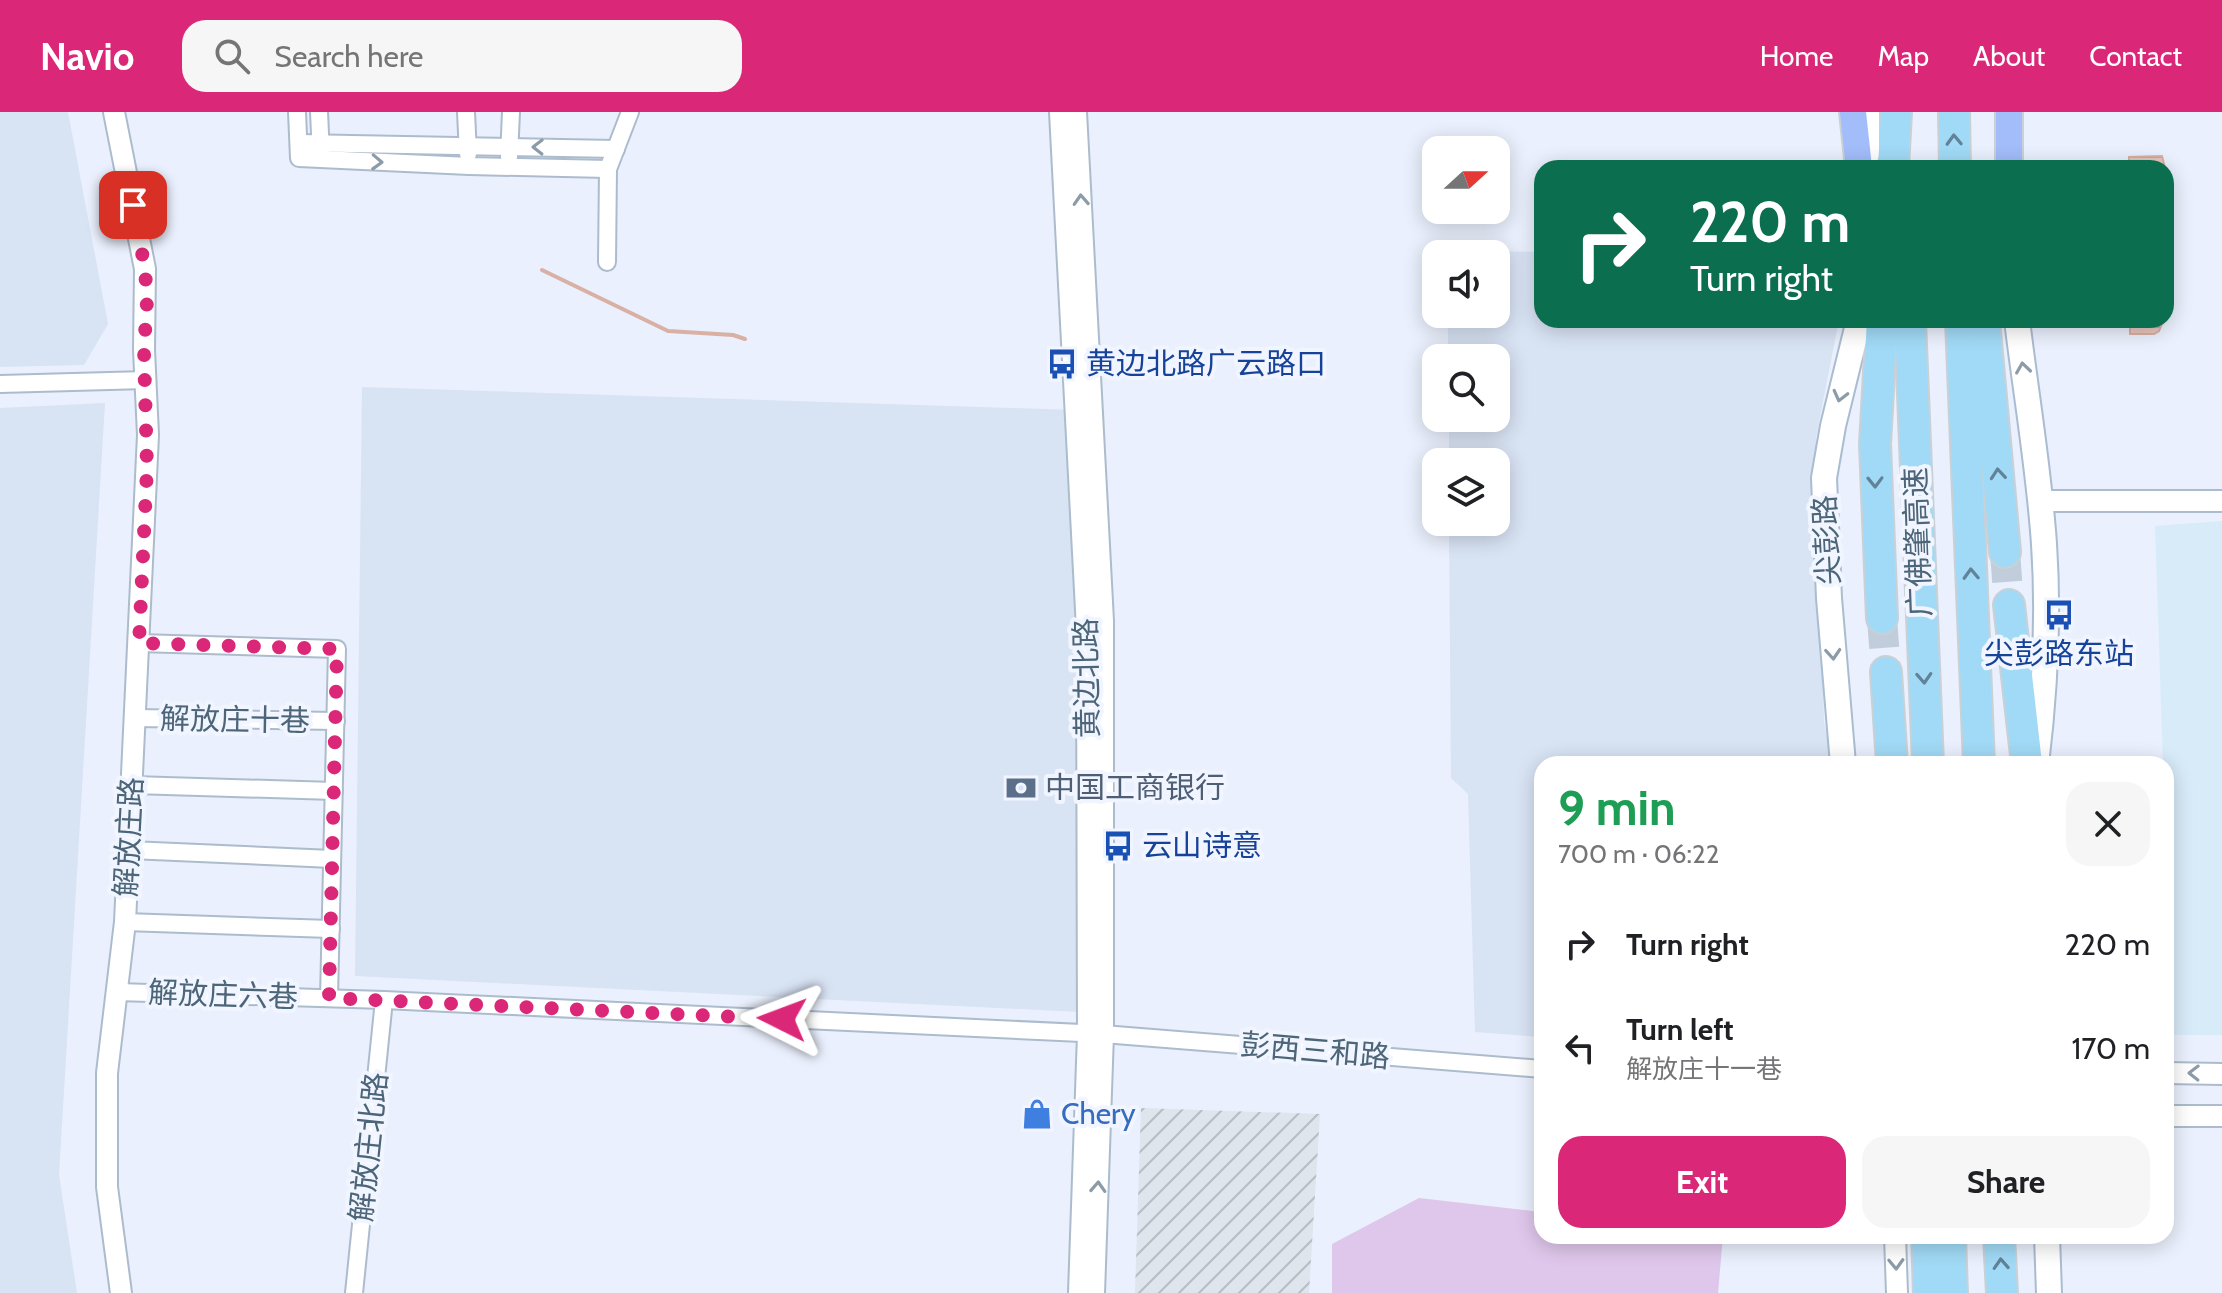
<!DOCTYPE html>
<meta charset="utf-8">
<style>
body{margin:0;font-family:Cabin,"Noto Sans SC",sans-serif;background:#f6f6f6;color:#202124;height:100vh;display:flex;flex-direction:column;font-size:30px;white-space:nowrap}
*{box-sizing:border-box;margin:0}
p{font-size:26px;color:#757577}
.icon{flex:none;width:44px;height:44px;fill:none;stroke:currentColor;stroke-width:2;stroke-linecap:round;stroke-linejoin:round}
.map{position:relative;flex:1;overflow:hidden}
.details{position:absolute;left:1534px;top:644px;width:640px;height:488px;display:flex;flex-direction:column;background:#fff;border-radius:24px;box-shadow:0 4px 20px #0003}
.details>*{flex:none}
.hud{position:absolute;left:1534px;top:48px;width:640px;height:168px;border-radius:24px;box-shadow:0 4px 20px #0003;background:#0b6e4f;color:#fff;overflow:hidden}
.needle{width:52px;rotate:69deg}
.tools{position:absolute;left:1422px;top:24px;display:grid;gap:16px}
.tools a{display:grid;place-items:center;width:88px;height:88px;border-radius:16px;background:#fff;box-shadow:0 4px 20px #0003;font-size:40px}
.pin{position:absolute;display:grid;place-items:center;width:68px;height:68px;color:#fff;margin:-34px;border-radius:16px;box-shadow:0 4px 12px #0006}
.me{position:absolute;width:88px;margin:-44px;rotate:273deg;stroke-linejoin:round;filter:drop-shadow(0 0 6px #0008)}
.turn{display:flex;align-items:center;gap:28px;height:168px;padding:0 24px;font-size:36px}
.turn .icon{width:104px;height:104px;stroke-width:2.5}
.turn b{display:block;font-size:56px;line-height:68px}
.round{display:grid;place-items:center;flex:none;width:84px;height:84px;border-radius:24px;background:#f6f6f6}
.headline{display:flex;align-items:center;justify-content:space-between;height:136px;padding:0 24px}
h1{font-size:48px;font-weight:700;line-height:60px;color:#1e9e55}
.button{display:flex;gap:16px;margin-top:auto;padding:16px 24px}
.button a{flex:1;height:92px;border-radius:24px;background:#db2777;color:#fff;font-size:32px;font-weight:700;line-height:92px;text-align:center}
.button a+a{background:#f6f6f6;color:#202124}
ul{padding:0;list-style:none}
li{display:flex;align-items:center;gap:24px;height:104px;padding:0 24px}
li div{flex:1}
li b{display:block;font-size:30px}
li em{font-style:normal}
header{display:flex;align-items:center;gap:48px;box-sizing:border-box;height:112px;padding:0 40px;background:#db2777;color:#fff}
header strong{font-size:38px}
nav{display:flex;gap:44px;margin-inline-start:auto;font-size:28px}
.search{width:560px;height:72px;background:#f6f6f6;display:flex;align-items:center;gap:20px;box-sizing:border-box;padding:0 28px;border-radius:24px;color:#757577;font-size:30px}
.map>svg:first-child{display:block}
</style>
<header>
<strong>Navio</strong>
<div class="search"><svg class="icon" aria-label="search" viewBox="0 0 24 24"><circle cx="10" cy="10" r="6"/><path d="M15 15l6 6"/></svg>Search here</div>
<nav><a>Home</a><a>Map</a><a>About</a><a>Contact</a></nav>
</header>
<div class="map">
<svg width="2222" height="1181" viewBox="0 0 2222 1181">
<defs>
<pattern id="industrial-furrows" width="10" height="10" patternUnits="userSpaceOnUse" patternTransform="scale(2)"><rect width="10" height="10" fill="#dfe5ec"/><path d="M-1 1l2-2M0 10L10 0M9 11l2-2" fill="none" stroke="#b7bdc4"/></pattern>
<pattern id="water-rules" width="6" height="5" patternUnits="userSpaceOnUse" patternTransform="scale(2)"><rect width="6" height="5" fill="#e7c6be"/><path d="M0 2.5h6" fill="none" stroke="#bda49f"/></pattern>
</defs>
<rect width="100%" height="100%" fill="#eaf0fd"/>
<g fill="#d8e3f4">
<path d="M0,0H68L108,212L84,253L0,255Z"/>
<path d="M1448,138L1542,140V208H1839L1816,325L1824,609L1832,652H1542V925L1475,920L1468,682L1451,666L1449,410H1496V350H1449V306H1496V246H1448V202H1496V142H1448Z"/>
<path d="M362,275L1075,298L1080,900L355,864Z"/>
<path d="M105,291L59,1063L77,1181H0V296Z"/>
</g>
<path fill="#d8ebf8" d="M2222,409V923H2172L2166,752V652H2163L2155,414Z"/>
<path fill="url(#industrial-furrows)" d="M1141,996L1320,1002L1309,1181H1135Z"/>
<path fill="#dfc7eb" d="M1419,1086L1542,1100V1124H1723L1718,1181H1332V1132Z"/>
<g fill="url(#water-rules)" stroke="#d9b0a4" stroke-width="2">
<path d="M2162,44L2165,56H2129V45Z"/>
<path d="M2130,208L2163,209L2159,219L2154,222H2130Z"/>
</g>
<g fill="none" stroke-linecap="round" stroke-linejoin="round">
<path stroke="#d9b0a4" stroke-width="4" d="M542,158L668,219L733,223L745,227"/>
<g stroke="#c2cddc" stroke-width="30" stroke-dasharray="30 15" stroke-linecap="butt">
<path d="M2005,440L2009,493"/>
<path d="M1882,506L1886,560"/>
</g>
<g stroke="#acbccd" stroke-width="20">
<g id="minor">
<path d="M297,0L299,46L469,54L608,57"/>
<path d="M319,0L321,43"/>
<path d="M466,0L468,42"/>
<path d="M299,31L616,37"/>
<path d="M509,45L511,0"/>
<path d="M607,150L608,57L630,0"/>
<path d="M0,272L146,268"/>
<path d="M139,531L337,537L329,886"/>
<path d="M135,606L336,609"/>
<path d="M133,673L334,679"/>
<path d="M130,738L332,747"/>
<path d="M125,810L331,817"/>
<path d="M117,880L384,888L1103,922L1542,957"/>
<path d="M354,1181L384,888"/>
</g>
</g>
<g stroke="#acbccd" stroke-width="24">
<g id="tertiary">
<path d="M114,0L145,157L144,238L148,323L125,810L107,961V1075L121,1181"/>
<path d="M1060,0L1087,517L1088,922L1079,1181"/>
<path d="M1076,0L1103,509V922L1094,1181"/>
<path d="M2040,389H2222"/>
<path d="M2166,961L2222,962"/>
<path d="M2166,1004H2222"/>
<path d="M1895,1124L1897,1181"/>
</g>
</g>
<g stroke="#aabcd0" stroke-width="28">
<g id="secondary">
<path d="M1867,42V0"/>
<path d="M2017,208C2026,283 2039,357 2044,432C2049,506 2045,579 2036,652"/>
<path d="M1843,652L1829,486L1824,366L1833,314L1859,208"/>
<path d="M2047,1124L2049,1181"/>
</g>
</g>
<g stroke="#c9d1d6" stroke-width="30">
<g id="primary">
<path d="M1853,0L1859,56"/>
<path d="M2009,56V0"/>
</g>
</g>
<g stroke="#c9d1d6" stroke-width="34">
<g id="motorway">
<path d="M1954,0L1955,56"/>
<path d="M1893,56L1896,0"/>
<path d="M1910,208L1928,652"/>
<path d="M1961,208L1979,652"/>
<path d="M1984,208L2005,440"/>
<path d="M2009,493L2027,652"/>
<path d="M1882,506L1875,332L1882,208"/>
<path d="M1886,560L1892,652"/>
<path d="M1927,1124L1929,1181"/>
<path d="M1950,1124L1952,1181"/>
<path d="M1999,1124L2002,1181"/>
</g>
</g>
<use href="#minor" stroke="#fff" stroke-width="16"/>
<use href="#tertiary" stroke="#fff" stroke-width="20"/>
<use href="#secondary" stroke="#fff" stroke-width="24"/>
<use href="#primary" stroke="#a3bdfa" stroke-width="26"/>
<use href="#motorway" stroke="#a1daf6" stroke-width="30"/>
</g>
<defs><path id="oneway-chevron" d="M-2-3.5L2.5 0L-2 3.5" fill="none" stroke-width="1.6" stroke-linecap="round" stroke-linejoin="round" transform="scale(2)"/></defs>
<g stroke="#618298">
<use href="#oneway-chevron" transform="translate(1954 28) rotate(-92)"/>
<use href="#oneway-chevron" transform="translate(1998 362) rotate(-95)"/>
<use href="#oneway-chevron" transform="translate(1875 370) rotate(89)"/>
<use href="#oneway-chevron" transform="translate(1971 462) rotate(-92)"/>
<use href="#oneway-chevron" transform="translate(1924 566) rotate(87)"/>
<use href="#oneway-chevron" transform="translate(2001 1152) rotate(-93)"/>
</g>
<g stroke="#8b9ba7">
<use href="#oneway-chevron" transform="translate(538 35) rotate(-179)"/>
<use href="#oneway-chevron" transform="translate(377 50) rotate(2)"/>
<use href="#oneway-chevron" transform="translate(1081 88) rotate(-93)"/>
<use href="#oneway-chevron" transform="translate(2023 256) rotate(-98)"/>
<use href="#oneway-chevron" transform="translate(1840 284) rotate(104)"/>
<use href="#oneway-chevron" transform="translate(1833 542) rotate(86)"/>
<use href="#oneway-chevron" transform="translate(2194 961) rotate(-179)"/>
<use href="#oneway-chevron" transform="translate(1098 1075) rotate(-87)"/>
<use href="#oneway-chevron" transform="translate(1896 1152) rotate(88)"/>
</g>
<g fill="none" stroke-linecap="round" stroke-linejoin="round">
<path stroke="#db2777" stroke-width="14" stroke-dasharray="0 25.2" d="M133,93L145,157L147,189L144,238L147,356L139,531L337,537L329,886L782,907"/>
</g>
<defs>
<g id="bus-bare" transform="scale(2.4)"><path d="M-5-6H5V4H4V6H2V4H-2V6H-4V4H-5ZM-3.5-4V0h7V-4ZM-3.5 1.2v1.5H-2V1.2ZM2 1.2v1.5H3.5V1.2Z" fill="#1a4fb4" stroke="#f1f5ff" stroke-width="2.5" paint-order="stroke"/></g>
<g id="bank-bare" transform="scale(2.4)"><path d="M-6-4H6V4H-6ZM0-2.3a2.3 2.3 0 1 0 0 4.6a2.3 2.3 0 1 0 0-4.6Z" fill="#5c6f8a" stroke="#f1f5ff" stroke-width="2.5" paint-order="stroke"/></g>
<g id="shop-bare" transform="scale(2.4)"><path d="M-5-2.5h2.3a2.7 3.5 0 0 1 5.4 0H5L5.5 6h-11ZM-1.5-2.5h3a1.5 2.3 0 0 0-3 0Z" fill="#3f7fe0" stroke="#f1f5ff" stroke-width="2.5" paint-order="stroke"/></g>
</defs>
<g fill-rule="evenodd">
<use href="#bus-bare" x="1062" y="252"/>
<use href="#bus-bare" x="2059" y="503"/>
<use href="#bank-bare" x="1021" y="676"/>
<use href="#bus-bare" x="1118" y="734"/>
<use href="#shop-bare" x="1037" y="1002"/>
</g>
<g text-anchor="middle" stroke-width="8" stroke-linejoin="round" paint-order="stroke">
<g font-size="30" fill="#164399" stroke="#f1f5ff" text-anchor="start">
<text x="1086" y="262">黄边北路广云路口</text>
<text x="2059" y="552" text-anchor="middle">尖彭路东站</text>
<text x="1142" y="744">云山诗意</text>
</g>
<g font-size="30" fill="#4c6578" stroke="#f1f5ff">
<text transform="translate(1827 428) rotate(-93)" y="10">尖彭路</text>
<text transform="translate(1918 430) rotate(-92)" y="10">广佛肇高速</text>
<text transform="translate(1087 566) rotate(-91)" y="10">黄边北路</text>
<text transform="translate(235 608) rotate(1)" y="10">解放庄十巷</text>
<text transform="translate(129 725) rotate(-87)" y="10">解放庄路</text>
<text transform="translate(223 883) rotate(2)" y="10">解放庄六巷</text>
<text transform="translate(1315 939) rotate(5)" y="10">彭西三和路</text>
<text transform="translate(369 1035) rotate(-84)" y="10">解放庄北路</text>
</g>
<g font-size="30" fill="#4e5e75" stroke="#f1f5ff" text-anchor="start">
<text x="1045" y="686">中国工商银行</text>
</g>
<g font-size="30" fill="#366cbe" stroke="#f1f5ff" text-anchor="start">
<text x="1061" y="1012">Chery</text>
</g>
</g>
</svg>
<div class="tools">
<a><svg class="needle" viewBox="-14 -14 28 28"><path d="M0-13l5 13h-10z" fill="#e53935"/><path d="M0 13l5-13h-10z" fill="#757577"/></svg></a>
<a><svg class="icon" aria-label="sound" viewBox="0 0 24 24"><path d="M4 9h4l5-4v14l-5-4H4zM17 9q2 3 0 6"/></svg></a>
<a><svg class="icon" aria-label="search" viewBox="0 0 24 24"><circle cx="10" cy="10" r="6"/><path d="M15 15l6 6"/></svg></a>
<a><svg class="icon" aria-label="layers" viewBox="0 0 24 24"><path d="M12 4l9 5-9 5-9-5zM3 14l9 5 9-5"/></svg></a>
</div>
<div class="pin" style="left:133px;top:93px;background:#d93025"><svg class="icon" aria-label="arrive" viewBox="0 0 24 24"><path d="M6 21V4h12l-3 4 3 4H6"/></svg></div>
<svg class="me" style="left:782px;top:907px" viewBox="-20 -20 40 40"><path d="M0-17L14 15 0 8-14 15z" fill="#db2777" stroke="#fff" stroke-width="4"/></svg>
<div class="hud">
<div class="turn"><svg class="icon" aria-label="right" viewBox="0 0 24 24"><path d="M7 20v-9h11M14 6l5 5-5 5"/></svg><div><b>220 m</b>Turn right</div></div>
</div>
<section class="details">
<div class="headline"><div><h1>9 min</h1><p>700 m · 06:22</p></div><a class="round"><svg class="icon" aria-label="close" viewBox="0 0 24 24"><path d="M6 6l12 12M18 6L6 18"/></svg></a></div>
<ul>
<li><svg class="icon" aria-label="right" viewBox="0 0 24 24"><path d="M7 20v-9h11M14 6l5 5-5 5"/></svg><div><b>Turn right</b></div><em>220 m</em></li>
<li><svg class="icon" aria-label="left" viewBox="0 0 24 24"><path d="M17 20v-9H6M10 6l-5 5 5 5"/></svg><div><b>Turn left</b><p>解放庄十一巷</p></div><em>170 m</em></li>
</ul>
<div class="button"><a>Exit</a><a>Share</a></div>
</section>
</div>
